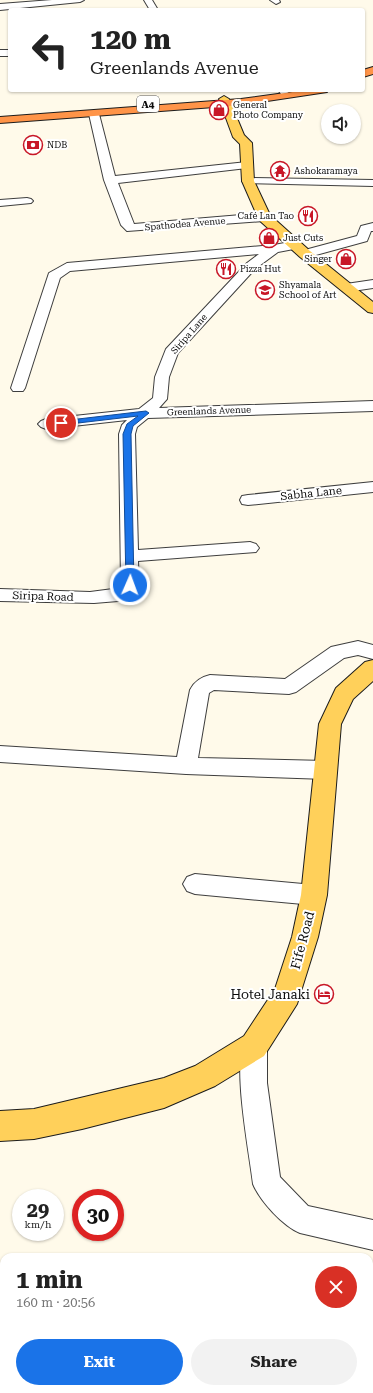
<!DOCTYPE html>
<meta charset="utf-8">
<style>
body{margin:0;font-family:"Roboto Serif",serif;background:#f2f2f2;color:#222;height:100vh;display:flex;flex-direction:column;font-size:15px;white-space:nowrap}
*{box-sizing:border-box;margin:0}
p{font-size:13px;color:#767676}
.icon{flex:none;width:22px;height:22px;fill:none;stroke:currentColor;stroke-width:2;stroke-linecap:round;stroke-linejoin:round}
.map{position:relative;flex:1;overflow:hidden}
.side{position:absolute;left:0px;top:1253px;width:373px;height:140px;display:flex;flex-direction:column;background:#fff;border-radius:12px 12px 0 0;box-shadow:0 1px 3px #0004}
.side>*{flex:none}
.guide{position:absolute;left:8px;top:8px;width:357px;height:84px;border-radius:4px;box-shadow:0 1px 3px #0004;background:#fff;color:#222;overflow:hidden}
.tools{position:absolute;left:321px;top:104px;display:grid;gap:8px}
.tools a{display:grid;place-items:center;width:40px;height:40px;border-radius:50%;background:#fff;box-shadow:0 1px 3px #0004;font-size:20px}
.speed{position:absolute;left:12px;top:1189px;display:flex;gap:8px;font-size:20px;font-weight:700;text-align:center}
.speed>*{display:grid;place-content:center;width:52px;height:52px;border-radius:50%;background:#fff;box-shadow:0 1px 3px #0004;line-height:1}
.speed small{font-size:10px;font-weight:400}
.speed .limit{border:6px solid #d22;background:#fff;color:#111}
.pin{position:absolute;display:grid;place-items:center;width:34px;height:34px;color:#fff;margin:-17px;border:2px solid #fff;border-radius:50%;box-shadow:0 1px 4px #0007}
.me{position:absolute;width:44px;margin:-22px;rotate:2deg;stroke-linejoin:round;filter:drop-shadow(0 0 3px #0008)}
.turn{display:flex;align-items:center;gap:14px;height:84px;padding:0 16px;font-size:18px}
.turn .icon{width:52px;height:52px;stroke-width:2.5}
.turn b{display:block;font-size:28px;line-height:34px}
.round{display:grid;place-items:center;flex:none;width:42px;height:42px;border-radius:21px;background:#f2f2f2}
.overview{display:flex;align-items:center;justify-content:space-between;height:68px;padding:0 16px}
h1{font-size:24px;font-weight:700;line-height:30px}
.primary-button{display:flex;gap:8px;margin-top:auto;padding:8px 16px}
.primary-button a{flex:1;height:46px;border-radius:24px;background:#1a73e8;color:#fff;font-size:16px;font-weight:700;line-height:46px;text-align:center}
.primary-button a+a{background:#f2f2f2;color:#222}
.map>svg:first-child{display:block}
</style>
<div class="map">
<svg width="373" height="1393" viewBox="0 0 373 1393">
<rect width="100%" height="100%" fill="#fffaea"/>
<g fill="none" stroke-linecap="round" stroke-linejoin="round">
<g stroke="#3e3e3e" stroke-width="2">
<g id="minor">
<path d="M52,0H84L80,2L0,10V4Z"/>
<path d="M144,0H152L158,10H150Z"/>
<path d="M270,0H279L280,2L276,4Z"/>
<rect x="0" y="50" width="10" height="6"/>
<path d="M278,90H288L289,92L284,95L281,94Z"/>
<path d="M94,111L99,114L115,176L247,162L253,165L247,168L118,183L134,224L264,213L270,217L264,221L127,231L121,225L104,180L89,114Z"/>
<path d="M248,178L373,180V186L244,183L242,181Z"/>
<path d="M27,198L31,199L33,201L31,203L0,206V200Z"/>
<path d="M373,223V231H371L367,241L305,258L299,254L301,251L357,236L361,226Z"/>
<path d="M295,241L299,242L301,245L299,248L278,252L255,269L178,353L169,377L167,399L159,408L373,401V411L148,418L137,427L135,434L138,550L250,542L256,544L259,548L256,552L138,561L139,585L124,599L118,601L94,603L0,601V589L90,592L113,589L121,583L119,434L122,425L127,420L46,429L41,427L38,424L41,421L46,419L139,409L153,398L155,377L166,349L247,263L259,254L70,271L60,278L25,388L23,391H13L11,388L49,273L67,263L274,245Z"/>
<path d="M373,280V288L346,292L339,288L346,284Z"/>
<path d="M373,482V492L248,505L242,504L240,500L242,496L248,495Z"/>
<path d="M358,641L373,645V659L358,655L344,658L296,692L289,694L214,690L209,693L198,758L326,761L334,764L337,770L334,776L326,779L186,774L0,762V746L177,757L190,690C194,682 201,677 210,675L285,679L331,647Z"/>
<path d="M195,874L314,885L322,888L326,895L322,902L314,905L195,894L187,891L183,884L187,877Z"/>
<path d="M254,1033L263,1037L267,1046V1083L280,1177L308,1206L373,1220V1250L300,1233C283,1226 260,1201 253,1184C249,1150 232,1066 245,1037Z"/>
</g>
</g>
<g stroke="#1c1c1c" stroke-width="2">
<g id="major">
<path d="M224,96L229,99L244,135L252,143L254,181L270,215L310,251L373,302V313L368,312L300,257L259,220L242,181L240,144L233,137L219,99Z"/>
<path d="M373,660V681L353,699L341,724L327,895L318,937L297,1004L264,1056L215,1086L164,1108L82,1129L34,1139L0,1141V1111L34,1109L164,1078L195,1066L244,1036L275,989L292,937L301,895L319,724L336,688L365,662Z"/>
</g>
</g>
<g stroke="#1c1c1c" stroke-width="2">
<g id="highway">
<path d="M373,67V74L363,77V70Z"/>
<path d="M307,90H328L327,92L241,105L0,123V117L241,99Z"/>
</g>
</g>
<use href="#minor" fill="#fff" fill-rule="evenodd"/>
<use href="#major" fill="#ffd05a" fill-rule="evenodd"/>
<use href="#highway" fill="#ff9448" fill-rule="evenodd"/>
</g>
<path fill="#1a73e8" stroke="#114b97" d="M146,411L149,413L133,426L131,434L134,585L130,588L126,585L123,434L127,424L138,416L61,425L57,423L61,421Z"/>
<defs>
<g id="shop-ring" transform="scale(1)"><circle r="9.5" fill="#fff" stroke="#c81727" stroke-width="1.5"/><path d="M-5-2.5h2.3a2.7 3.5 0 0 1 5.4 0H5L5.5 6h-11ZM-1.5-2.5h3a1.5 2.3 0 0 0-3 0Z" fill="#c81727"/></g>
<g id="bank-ring" transform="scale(1)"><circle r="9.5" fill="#fff" stroke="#c81727" stroke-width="1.5"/><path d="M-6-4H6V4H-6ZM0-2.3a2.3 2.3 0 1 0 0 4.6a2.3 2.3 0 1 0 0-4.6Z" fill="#c81727"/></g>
<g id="temple-ring" transform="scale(1)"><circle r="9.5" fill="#fff" stroke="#c81727" stroke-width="1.5"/><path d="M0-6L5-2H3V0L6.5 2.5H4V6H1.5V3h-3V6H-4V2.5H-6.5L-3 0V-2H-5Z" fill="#c81727"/></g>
<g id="restaurant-ring" transform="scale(1)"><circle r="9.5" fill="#fff" stroke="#c81727" stroke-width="1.5"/><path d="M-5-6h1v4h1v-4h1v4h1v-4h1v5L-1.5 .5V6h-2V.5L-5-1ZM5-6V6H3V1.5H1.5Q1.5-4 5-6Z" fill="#c81727"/></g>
<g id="school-ring" transform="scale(1)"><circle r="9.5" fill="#fff" stroke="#c81727" stroke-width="1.5"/><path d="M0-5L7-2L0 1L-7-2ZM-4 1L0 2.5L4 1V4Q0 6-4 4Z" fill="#c81727"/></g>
<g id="hotel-ring" transform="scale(1)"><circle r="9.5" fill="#fff" stroke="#c81727" stroke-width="1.5"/><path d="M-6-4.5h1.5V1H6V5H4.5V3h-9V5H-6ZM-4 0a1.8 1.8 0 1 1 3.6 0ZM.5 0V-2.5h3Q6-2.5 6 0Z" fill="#c81727"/></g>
</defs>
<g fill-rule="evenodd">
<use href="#shop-ring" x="219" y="110"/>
<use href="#bank-ring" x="33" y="145"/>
<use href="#temple-ring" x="280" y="171"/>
<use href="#restaurant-ring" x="308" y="216"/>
<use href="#shop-ring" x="269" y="238"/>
<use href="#shop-ring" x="346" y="259"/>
<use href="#restaurant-ring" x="226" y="269"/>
<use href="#school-ring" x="265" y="290"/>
<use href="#hotel-ring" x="324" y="994"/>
</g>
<g text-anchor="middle" stroke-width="4" stroke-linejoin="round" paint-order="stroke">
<g font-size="9" fill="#0b0b0b" stroke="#fff" text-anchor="start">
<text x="233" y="108">General<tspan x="233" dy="10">Photo Company</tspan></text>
<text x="47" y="148">NDB</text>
<text x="294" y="174">Ashokaramaya</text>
<text x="294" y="219" text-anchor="end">Café Lan Tao</text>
<text x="283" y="241">Just Cuts</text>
<text x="332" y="262" text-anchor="end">Singer</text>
<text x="240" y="272">Pizza Hut</text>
<text x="279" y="288">Shyamala<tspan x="279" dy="10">School of Art</tspan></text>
</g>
<g font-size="9" fill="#0b0b0b" stroke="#fff">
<text transform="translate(185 224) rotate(-5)" y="3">Spathodea Avenue</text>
<text transform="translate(189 334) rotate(-49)" y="3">Siripa Lane</text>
<text transform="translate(209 411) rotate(-2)" y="3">Greenlands Avenue</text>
</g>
<rect fill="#fff" stroke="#545454" stroke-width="1" x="137" y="96" width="22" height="16" rx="3"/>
<g font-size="10" font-weight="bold" fill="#0b0b0b">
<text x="148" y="108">A4</text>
</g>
<g font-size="11" fill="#0b0b0b" stroke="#fff">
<text transform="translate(311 493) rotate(-6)" y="4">Sabha Lane</text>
<text transform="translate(43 596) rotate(2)" y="4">Siripa Road</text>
</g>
<g font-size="13" fill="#0b0b0b" stroke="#fff">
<text transform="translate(302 940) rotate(-75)" y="5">Fife Road</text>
</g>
<g font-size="13" fill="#0b0b0b" stroke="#fff" text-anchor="end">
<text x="310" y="999">Hotel Janaki</text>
</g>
</g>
</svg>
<div class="tools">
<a><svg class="icon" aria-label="sound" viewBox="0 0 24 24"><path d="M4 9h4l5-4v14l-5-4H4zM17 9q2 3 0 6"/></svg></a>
</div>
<div class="speed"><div>29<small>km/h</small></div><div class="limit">30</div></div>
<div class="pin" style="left:61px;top:423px;background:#d93025"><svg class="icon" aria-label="arrive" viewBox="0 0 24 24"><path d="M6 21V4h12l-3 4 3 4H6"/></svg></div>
<svg class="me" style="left:130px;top:585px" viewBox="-20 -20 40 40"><circle r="17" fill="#1a73e8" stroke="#fff" stroke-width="3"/><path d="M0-11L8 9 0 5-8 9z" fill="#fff"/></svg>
<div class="guide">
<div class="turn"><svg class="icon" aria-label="left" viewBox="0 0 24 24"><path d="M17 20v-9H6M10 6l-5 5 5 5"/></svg><div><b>120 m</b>Greenlands Avenue</div></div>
</div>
<section class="side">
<div class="overview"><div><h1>1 min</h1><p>160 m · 20:56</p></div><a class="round" style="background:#d93025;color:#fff"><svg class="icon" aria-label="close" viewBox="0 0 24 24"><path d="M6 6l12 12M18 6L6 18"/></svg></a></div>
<div class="primary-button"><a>Exit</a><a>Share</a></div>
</section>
</div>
